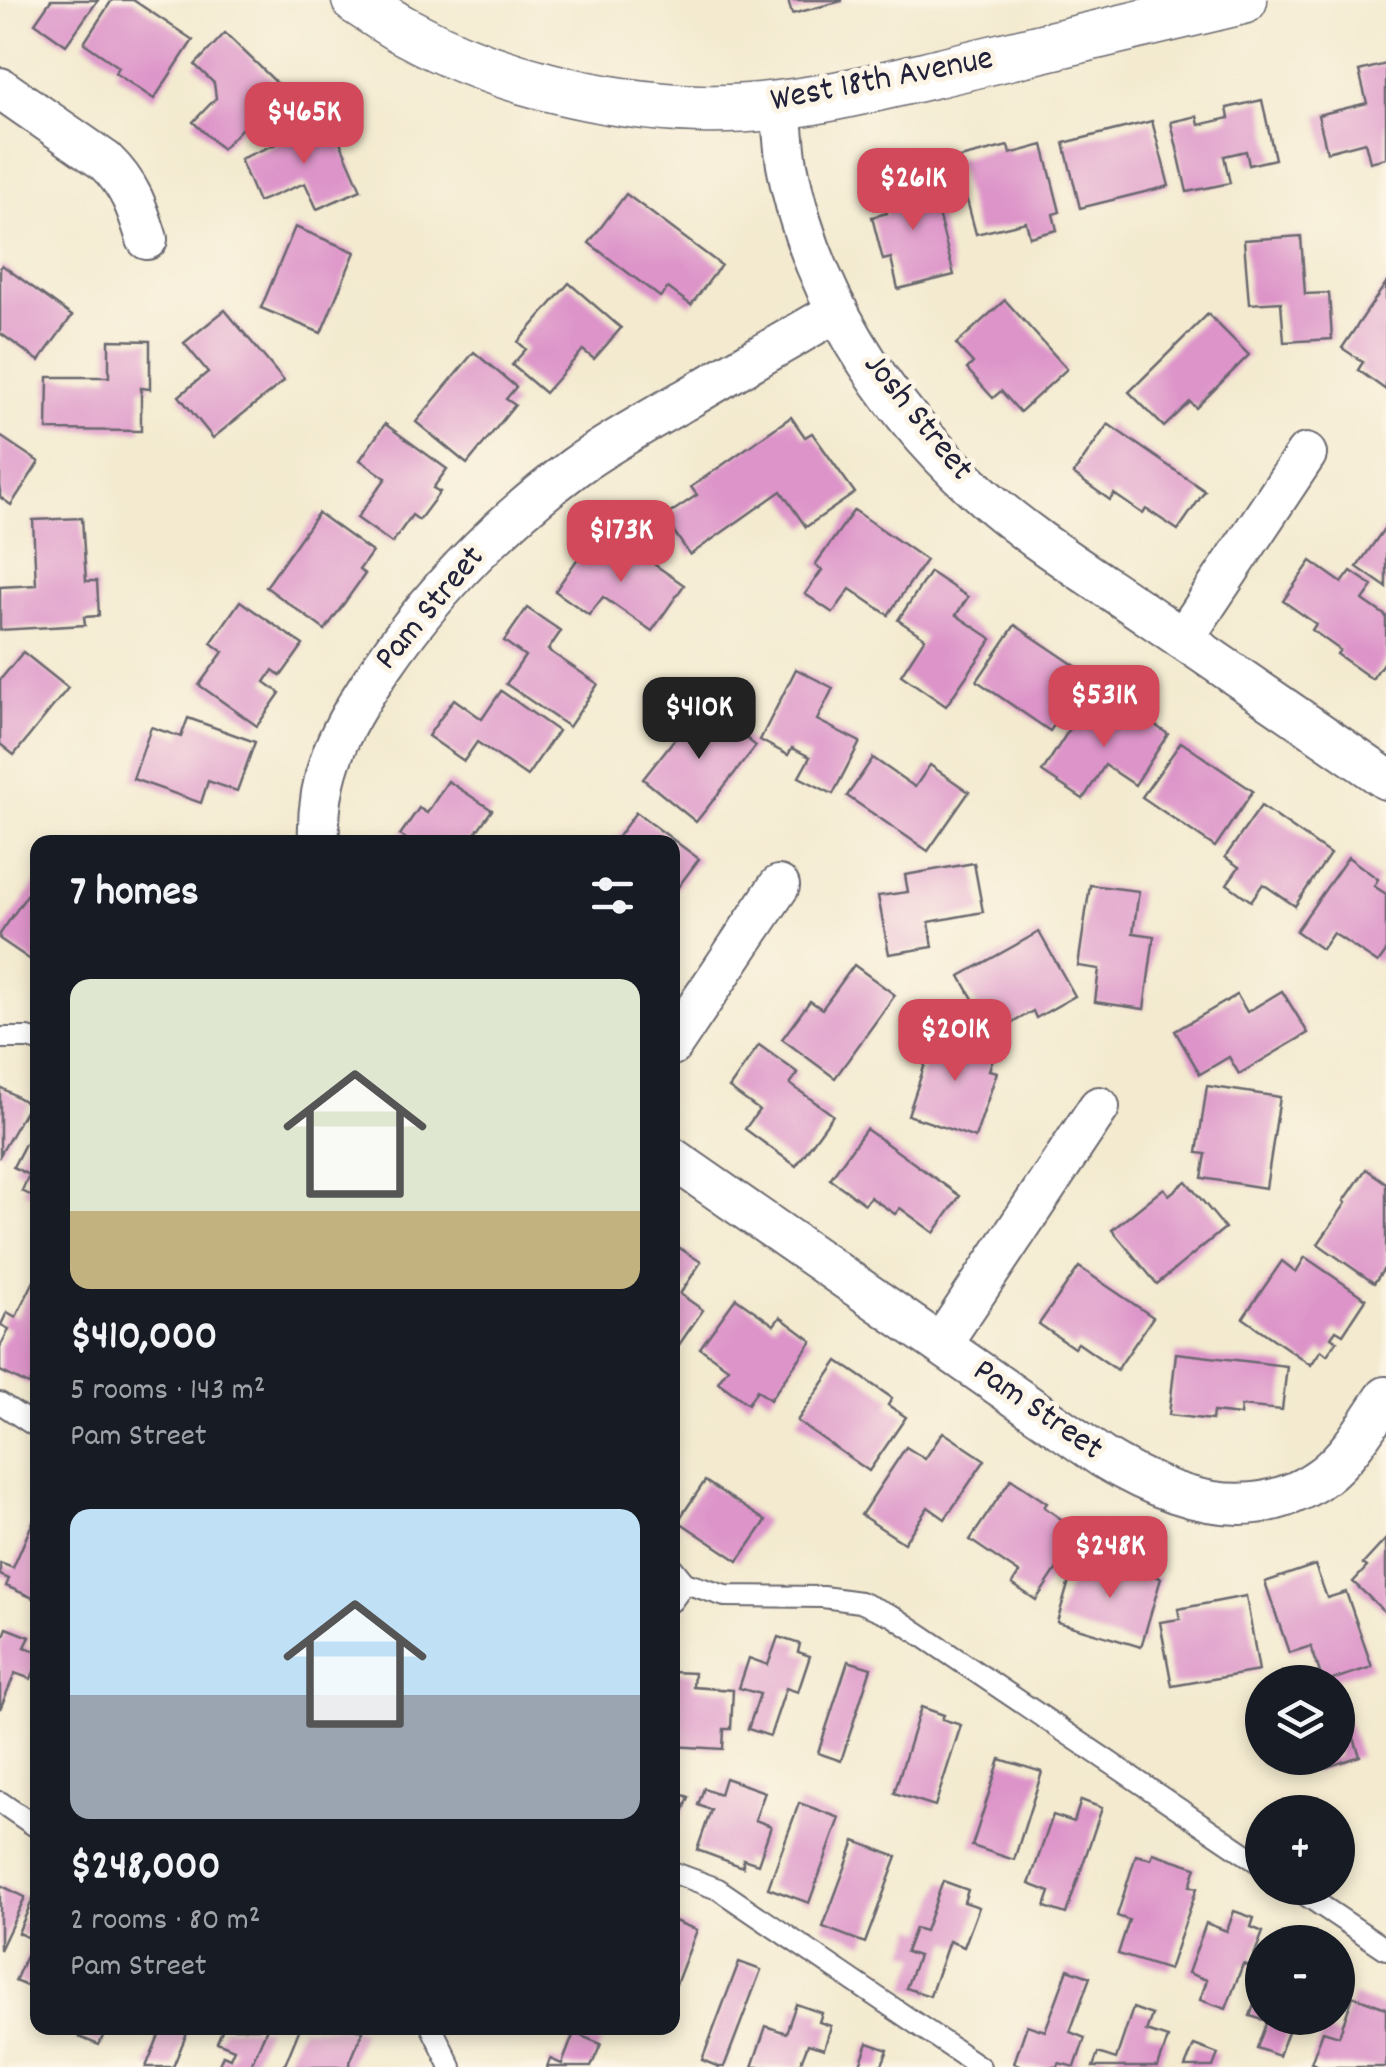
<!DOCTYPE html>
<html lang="en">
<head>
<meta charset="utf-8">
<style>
  :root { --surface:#171b24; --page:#242831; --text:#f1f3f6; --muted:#9ea1a6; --accent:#d1495b }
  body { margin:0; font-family:Dekko,sans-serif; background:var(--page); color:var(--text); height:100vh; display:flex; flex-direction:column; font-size:38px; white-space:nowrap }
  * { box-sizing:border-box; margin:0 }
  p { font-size:32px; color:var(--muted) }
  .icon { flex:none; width:55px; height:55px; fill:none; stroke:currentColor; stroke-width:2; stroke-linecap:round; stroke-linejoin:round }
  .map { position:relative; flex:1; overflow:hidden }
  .details { position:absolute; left:30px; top:835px; width:650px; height:1200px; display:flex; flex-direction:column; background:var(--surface); border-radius:20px; box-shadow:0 5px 15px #0003 }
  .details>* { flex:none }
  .tools { position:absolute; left:1245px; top:1665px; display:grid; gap:20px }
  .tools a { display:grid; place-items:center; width:110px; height:110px; border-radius:50%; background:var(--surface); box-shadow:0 5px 15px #0003; font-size:50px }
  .price { position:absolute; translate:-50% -85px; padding:0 22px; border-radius:20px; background:var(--accent); color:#fff; font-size:32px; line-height:65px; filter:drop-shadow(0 2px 5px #0008) }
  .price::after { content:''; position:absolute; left:50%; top:60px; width:30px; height:22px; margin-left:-15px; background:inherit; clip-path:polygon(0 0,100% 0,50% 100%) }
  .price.on { background:#222; color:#fff }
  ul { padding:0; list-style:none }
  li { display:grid; align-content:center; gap:20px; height:530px; padding:0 40px }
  li span { display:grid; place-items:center; height:310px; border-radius:20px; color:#555 }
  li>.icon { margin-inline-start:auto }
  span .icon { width:180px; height:180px; fill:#fffc; stroke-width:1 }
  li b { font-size:42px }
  h2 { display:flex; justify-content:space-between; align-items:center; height:120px; padding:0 40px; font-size:42px }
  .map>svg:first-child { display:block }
</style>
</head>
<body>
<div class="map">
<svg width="1386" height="2067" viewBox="0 0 1386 2067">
  <rect width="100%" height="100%" fill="#fcf5e5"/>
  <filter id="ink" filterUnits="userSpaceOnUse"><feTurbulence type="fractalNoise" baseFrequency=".01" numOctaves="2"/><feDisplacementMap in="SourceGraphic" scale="20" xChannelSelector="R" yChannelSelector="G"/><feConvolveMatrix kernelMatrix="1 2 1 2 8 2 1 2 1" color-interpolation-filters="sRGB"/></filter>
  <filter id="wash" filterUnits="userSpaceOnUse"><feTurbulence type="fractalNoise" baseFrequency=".0048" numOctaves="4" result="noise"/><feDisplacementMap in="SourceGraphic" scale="40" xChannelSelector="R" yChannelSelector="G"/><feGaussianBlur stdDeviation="2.25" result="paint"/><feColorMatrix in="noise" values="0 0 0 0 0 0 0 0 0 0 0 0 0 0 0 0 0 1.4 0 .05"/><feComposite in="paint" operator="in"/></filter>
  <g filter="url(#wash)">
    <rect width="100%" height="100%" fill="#f3eacf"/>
    <g id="blocks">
      <g fill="#dd94c9">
        <polygon points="51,0 98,0 66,45 35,23"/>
        <polygon points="112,0 133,0 193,40 154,99 115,73 119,67 84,43"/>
        <polygon points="788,0 842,0 842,1 792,14"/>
        <polygon points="225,33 281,87 222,149 193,122 216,98 214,83 195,65"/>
        <polygon points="1386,64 1386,158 1370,162 1365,142 1327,152 1318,115 1367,103 1359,71"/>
        <polygon points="1262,100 1275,159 1249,165 1246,151 1224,156 1230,183 1187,192 1171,122 1197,116 1199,125 1229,118 1227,108"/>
        <polygon points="331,121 361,190 317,209 305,183 258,202 240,159"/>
        <polygon points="1152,121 1169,186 1080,208 1064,143"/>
        <polygon points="1043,145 1060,212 1053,214 1057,230 1030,237 1026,222 976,234 956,159 1008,146 1010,154"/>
        <polygon points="928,175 954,275 898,289 891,258 883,260 872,217 887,213 880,187"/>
        <polygon points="626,194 721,265 691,305 668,288 660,297 589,243"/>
        <polygon points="295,227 355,252 321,333 261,308"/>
        <polygon points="1301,236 1305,294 1329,293 1332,339 1284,342 1281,302 1249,304 1244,240"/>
        <polygon points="2,265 72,316 39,361 0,333 0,268"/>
        <polygon points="569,283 621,328 594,359 583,350 545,393 512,365 526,349 518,342"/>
        <polygon points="1386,283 1386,390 1358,370 1363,362 1342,348"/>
        <polygon points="1005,300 1067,369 1020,412 1001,391 993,398 967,369 973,363 956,344"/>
        <polygon points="225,310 284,381 213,438 179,396 208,372 184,343"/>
        <polygon points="1208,314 1249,355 1196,408 1190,402 1164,427 1129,392"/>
        <polygon points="109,340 150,341 150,389 141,388 141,431 47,430 48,377 109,377"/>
        <polygon points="474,352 516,387 506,399 515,405 467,464 416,422"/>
        <polygon points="791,417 805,437 812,433 855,493 806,527 781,491 690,555 664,517 697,495 691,487"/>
        <polygon points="385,424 447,469 433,488 440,492 419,520 412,515 392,543 357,518 386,478 360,460"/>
        <polygon points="1108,424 1205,491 1178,530 1146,509 1143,514 1114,494 1110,500 1073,474"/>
        <polygon points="0,436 39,462 11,505 0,497"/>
        <polygon points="854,510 926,560 888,615 850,589 833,613 805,594 822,570 815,565"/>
        <polygon points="318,513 372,552 359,570 365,574 325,630 266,587"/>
        <polygon points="82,518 86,581 97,581 99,616 84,617 85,625 0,630 0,587 36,585 33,520"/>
        <polygon points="1386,526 1386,587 1357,567"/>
        <polygon points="625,544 684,585 652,631 603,597 589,615 555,591 586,547 611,564"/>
        <polygon points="1311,561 1342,583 1351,571 1373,586 1363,600 1386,616 1386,659 1372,679 1337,654 1340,650 1312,630 1316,624 1283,601"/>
        <polygon points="930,572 968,597 956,615 992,639 946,706 901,675 925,638 898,620"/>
        <polygon points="240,601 303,645 281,676 273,670 265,682 280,693 257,726 199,685 223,652 211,643"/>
        <polygon points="527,608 561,631 548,650 598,684 569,727 506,684 525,656 504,641"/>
        <polygon points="1015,625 1089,675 1050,731 977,681"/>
        <polygon points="23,652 68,688 14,755 0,744 0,680"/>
        <polygon points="796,669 833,688 817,720 860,742 833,794 799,777 810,757 792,748 788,755 760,740"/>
        <polygon points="501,691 558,731 527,776 477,742 464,761 428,736 454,699 482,719"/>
        <polygon points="703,703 756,746 696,822 643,779"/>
        <polygon points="1085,705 1120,727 1131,709 1168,734 1135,785 1105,765 1083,799 1042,772"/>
        <polygon points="188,718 255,742 237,791 208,781 201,803 133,779 151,727 181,737"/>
        <polygon points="1181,742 1253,791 1215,847 1142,797"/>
        <polygon points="873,758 915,787 930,765 969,792 928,851 847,796"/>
        <polygon points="448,781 492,810 469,842 407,842 409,841 400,835 419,808 427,813"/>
        <polygon points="1261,806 1330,854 1295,906 1263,884 1251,901 1227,884 1239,867 1225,857"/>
        <polygon points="636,812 699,859 672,895 672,842 614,842"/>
        <polygon points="1348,857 1378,879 1374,886 1386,894 1386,952 1378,963 1333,933 1322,949 1296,931"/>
        <polygon points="974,863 983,912 929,922 933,947 889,954 878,896 908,892 905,875"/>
        <polygon points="38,879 38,965 0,939 0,934"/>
        <polygon points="1090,885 1139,891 1133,933 1154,936 1144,1009 1095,1002 1099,969 1078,966"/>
        <polygon points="1039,932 1075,996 1036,1018 1033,1011 993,1034 960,976"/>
        <polygon points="854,965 895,995 835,1078 782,1039 810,1001 822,1009"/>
        <polygon points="1282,991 1308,1033 1239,1074 1229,1057 1200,1074 1175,1031 1237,995 1247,1012"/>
        <polygon points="937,1028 996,1049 989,1070 997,1072 975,1138 908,1115"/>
        <polygon points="759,1045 798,1073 790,1084 833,1115 796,1166 745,1129 759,1110 729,1088"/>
        <polygon points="1207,1086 1280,1097 1266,1188 1202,1178 1206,1154 1197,1153"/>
        <polygon points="0,1087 29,1104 0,1155"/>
        <polygon points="38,1119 38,1199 22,1191 29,1175 13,1167"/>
        <polygon points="866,1129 960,1196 934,1233 900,1208 895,1214 870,1197 865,1204 830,1179"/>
        <polygon points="1366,1169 1386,1183 1386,1266 1374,1283 1318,1244 1346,1203 1344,1201"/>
        <polygon points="1186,1181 1225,1228 1157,1284 1112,1230 1164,1188 1169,1195"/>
        <polygon points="672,1243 701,1262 680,1294 703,1310 672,1355"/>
        <polygon points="1305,1257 1366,1299 1343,1334 1336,1330 1331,1337 1337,1341 1327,1355 1321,1350 1311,1365 1243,1318 1282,1261 1296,1272"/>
        <polygon points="1079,1267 1153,1317 1117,1370 1078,1343 1074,1348 1039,1324"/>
        <polygon points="38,1273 38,1367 29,1385 0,1371 0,1347 9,1329 1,1325 7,1312 16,1317"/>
        <polygon points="736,1298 774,1325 780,1317 812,1341 770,1400 757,1390 748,1404 718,1382 728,1368 700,1348"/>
        <polygon points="1176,1353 1287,1366 1282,1410 1241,1406 1240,1415 1213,1412 1212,1420 1169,1415"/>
        <polygon points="838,1361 892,1398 888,1405 906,1417 869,1471 797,1421"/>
        <polygon points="943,1432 985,1460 945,1519 928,1507 904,1543 861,1515 906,1447 925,1459"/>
        <polygon points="1011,1479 1047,1503 1044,1507 1064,1521 1061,1526 1078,1537 1036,1600 1012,1584 1019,1573 970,1540"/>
        <polygon points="705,1481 766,1521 738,1561 678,1521"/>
        <polygon points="38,1510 38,1600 6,1586 9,1579 0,1575 0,1563 13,1568"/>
        <polygon points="1386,1539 1386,1613 1353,1582 1367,1567 1363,1564"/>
        <polygon points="1097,1559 1161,1578 1141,1647 1057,1622 1075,1561 1095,1567"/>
        <polygon points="1315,1565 1327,1598 1346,1592 1372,1667 1325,1682 1323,1682 1311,1646 1289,1653 1265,1582"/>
        <polygon points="1246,1596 1259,1671 1172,1686 1160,1622 1180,1619 1178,1609"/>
        <polygon points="7,1628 30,1637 25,1647 38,1652 38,1662 31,1679 15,1673 0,1709 0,1645"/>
        <polygon points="778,1637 800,1644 798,1652 810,1656 798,1692 786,1688 770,1736 748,1729 760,1694 739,1688 749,1658 768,1665"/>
        <polygon points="848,1661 871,1668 841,1761 818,1753"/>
        <polygon points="672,1672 694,1673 693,1687 733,1690 731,1729 724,1729 723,1749 672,1746"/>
        <polygon points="1340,1697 1360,1756 1313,1772 1308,1758 1338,1758 1338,1698"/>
        <polygon points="921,1707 944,1715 942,1719 961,1725 935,1806 894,1793"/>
        <polygon points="1000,1759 1042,1772 1014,1860 972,1846"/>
        <polygon points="725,1778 765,1792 755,1820 771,1826 758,1864 743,1859 743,1867 697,1850 711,1810 698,1805 704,1788 720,1794"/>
        <polygon points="672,1791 689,1797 678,1825 672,1823"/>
        <polygon points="1081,1800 1102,1808 1066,1914 1045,1907 1050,1892 1029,1884 1053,1815 1074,1822"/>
        <polygon points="799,1803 840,1818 809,1903 768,1888"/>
        <polygon points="855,1841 897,1857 865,1943 823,1927"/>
        <polygon points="1153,1853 1196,1867 1190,1886 1197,1888 1169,1970 1118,1954 1129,1920 1117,1916 1136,1855 1151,1859"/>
        <polygon points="943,1881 968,1890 964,1902 979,1907 964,1947 949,1941 930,1996 906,1988 918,1956 906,1952 915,1928 925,1931"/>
        <polygon points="0,1885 25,1897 0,1950"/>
        <polygon points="35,1894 38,1896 38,1991 15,1981 33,1940 18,1933"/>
        <polygon points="1234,1911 1254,1918 1251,1927 1263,1932 1250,1966 1243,1964 1226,2009 1200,2000 1207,1980 1188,1973 1206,1923 1227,1931"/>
        <polygon points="672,1920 697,1930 673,1992 672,1992"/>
        <polygon points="739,1962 761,1970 724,2067 719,2067 702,2060"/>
        <polygon points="1068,1969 1090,1977 1070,2032 1085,2038 1075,2067 1059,2063 1058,2067 1024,2067 1014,2063 1027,2025 1045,2031"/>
        <polygon points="1262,1983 1262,2018 1293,2018 1279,2056 1257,2048 1267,2021 1250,2016"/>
        <polygon points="1353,1996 1386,2008 1386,2067 1321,2067 1311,2063 1323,2031 1339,2036"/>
        <polygon points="796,2004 822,2013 819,2022 831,2026 824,2049 808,2044 799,2067 752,2067 766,2026 786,2033"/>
        <polygon points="1133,2008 1152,2015 1146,2031 1168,2038 1158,2067 1093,2067 1098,2053 1116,2059"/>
        <polygon points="83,2028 107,2028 99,2045 79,2037"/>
        <polygon points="162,2028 189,2028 173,2067 146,2067"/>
        <polygon points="223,2028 267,2028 250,2067 218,2067 223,2055 230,2058 234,2049 217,2042"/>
        <polygon points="300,2028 354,2028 363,2031 348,2067 284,2067"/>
        <polygon points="574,2033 601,2044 591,2067 547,2067 550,2059 562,2064"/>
        <polygon points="868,2043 888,2050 881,2067 859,2067"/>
        <polygon points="1194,2045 1218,2054 1213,2067 1185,2067"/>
      </g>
    </g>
  </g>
  <g filter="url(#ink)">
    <use href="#blocks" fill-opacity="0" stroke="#6b686f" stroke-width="2.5"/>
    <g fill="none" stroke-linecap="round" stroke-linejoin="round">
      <g stroke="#6b686f" stroke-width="24">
        <g id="service">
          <polyline points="0,1038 28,1038 38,1041"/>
          <polyline points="0,1403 38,1428"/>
          <polyline points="672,1567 685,1583 725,1596 823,1597 860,1602 893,1616 1262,1865"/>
          <polyline points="672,1601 685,1583"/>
          <polyline points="0,1802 38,1828"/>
          <polyline points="672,1872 718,1889 980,2067"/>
          <polyline points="1295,1888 1386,1949"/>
          <polyline points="432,2028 451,2067"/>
        </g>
      </g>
      <g stroke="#6b686f" stroke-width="44">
        <g id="minor">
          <path d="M0,88l105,73c25,24 32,46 42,78"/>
          <path d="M781,105c2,20 3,41 6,60 22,124 96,240 188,324 52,48 115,86 173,126 79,54 159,109 238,164"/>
          <polyline points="1183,639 1306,454"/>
          <path d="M319,842c-3,-71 23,-117 62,-174 53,-78 119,-145 194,-201 35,-25 73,-46 110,-67 50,-30 101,-59 151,-88"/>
          <polyline points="672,1045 779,886"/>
          <path d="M672,1158l430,299c67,41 151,72 222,18 26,-20 44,-52 62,-78"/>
          <polyline points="941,1344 1099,1107"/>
        </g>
      </g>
      <g stroke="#6b686f" stroke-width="51">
        <path id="tertiary" d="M356,0c17,11 33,23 51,32 85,47 196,74 292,77 90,3 177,-22 263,-42 94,-22 187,-45 281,-67"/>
      </g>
      <use href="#service" stroke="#fff" stroke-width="20"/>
      <use href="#minor" stroke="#fff" stroke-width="40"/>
      <use href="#tertiary" stroke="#fff" stroke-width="48"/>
    </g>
  </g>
  <g text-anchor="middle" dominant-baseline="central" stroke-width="10" stroke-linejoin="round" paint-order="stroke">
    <g font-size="35" fill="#22223b" stroke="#fcf5e5">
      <text transform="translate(882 81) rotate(-11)">West 18th Avenue</text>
      <text transform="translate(917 418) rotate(51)">Josh Street</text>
      <text transform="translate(431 609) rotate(-50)">Pam Street</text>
      <text transform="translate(1037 1411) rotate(35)">Pam Street</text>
    </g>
  </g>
</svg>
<div class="tools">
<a><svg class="icon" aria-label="layers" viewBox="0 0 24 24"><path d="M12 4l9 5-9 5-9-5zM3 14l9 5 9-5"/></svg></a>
<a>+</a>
<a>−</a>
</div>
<b class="price" style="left:304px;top:167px">$465K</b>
<b class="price" style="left:913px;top:233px">$261K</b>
<b class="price" style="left:621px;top:585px">$173K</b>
<b class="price" style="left:1104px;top:750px">$531K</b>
<b class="price on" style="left:699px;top:762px">$410K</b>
<b class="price" style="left:955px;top:1084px">$201K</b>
<b class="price" style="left:1110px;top:1601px">$248K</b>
<section class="details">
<h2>7 homes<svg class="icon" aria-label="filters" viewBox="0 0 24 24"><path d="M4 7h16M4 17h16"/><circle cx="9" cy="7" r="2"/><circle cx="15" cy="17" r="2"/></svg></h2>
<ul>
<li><span style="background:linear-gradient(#dfe7d0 75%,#c2b280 0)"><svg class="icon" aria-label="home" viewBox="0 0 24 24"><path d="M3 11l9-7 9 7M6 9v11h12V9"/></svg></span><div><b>$410,000</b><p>5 rooms · 143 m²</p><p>Pam Street</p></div></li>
<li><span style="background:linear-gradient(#bfe0f5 60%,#9aa5b1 0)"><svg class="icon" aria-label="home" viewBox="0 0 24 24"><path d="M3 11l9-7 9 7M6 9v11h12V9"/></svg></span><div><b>$248,000</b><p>2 rooms · 80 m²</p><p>Pam Street</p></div></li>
</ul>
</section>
</div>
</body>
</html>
